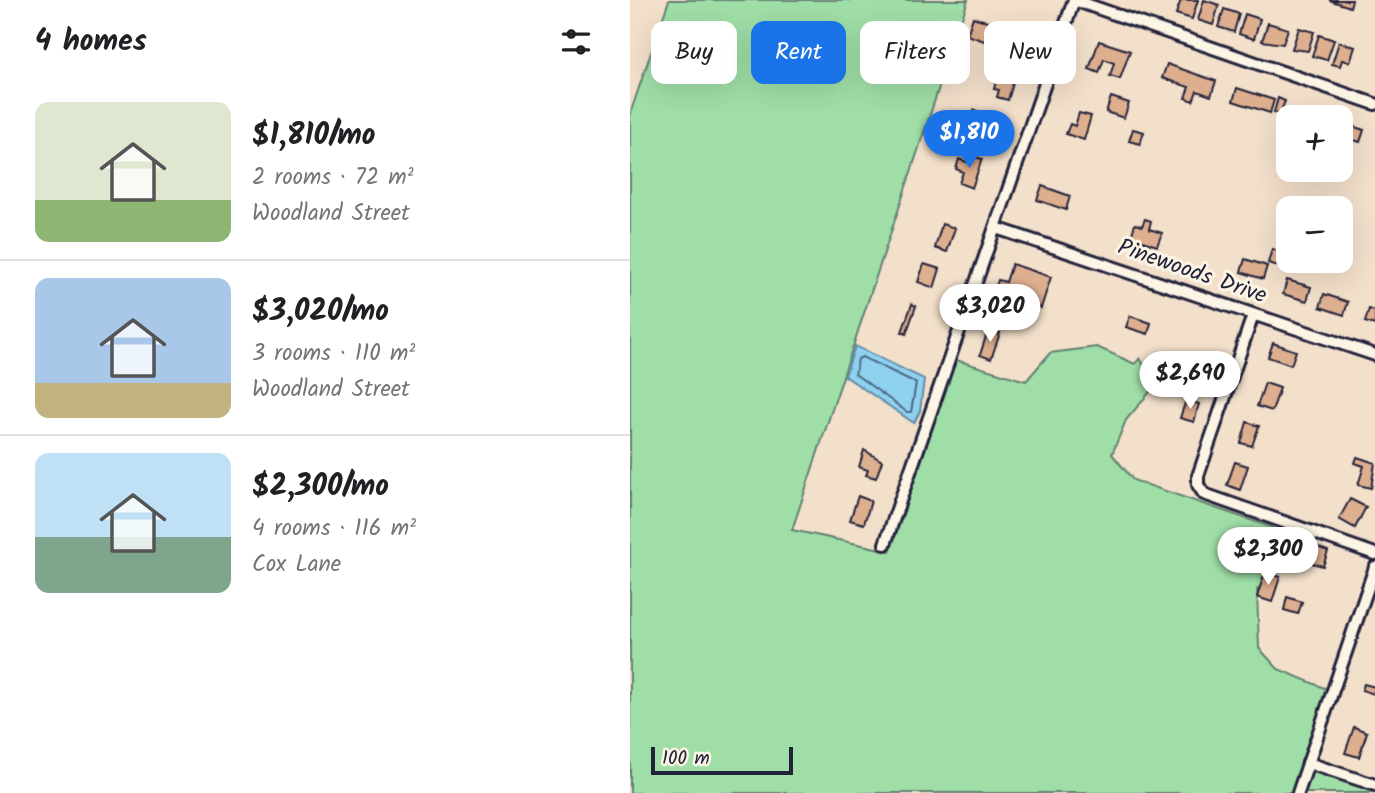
<!DOCTYPE html>
<html lang="en">
<head>
<meta charset="utf-8">
<style>
  :root { --surface:#fff; --page:#f2f2f2; --text:#202124; --muted:#757577; --line:#e0e0e0; --accent:#1a73e8 }
  body { margin:0; font-family:Kalam,sans-serif; background:var(--page); color:var(--text); height:100vh; display:flex; flex-direction:column; font-size:26px; white-space:nowrap }
  * { box-sizing:border-box; margin:0 }
  p { font-size:23px; color:var(--muted) }
  .icon { flex:none; width:38px; height:38px; fill:none; stroke:currentColor; stroke-width:2; stroke-linecap:round; stroke-linejoin:round }
  .map { position:relative; flex:1; overflow:hidden }
  .panel { display:flex; flex-direction:column; background:var(--surface); width:630px }
  .panel>* { flex:none }
  .banner { position:absolute; left:21px; top:21px; width:618px; height:63px; display:flex; gap:14px }
  .buttons { position:absolute; left:646px; top:105px; display:grid; gap:14px }
  .buttons a { display:grid; place-items:center; width:77px; height:77px; border-radius:14px; background:var(--surface); box-shadow:0 7px 28px #0002; font-size:35px }
  .scale { position:absolute; left:21px; bottom:18px; width:142px; box-sizing:border-box; padding-left:7px; border:4px solid #22223b; border-top:0; font-size:19px; line-height:24px; white-space:nowrap; color:#22223b; -webkit-text-stroke:5px #fcf5e5; paint-order:stroke }
  .price { position:absolute; translate:-50% -60px; padding:0 16px; border-radius:24px; background:#fff; color:#222; font-size:23px; line-height:46px; filter:drop-shadow(0 2px 4px #0008) }
  .price::after { content:''; position:absolute; left:50%; top:42px; width:21px; height:16px; margin-left:-10px; background:inherit; clip-path:polygon(0 0,100% 0,50% 100%) }
  .price.on { background:var(--accent); color:#fff }
  ul { padding:0; list-style:none }
  li { display:flex; align-items:center; gap:21px; height:175px; padding:0 35px }
  li+li { border-top:2px solid var(--line) }
  li span { display:grid; place-items:center; flex:none; width:196px; height:140px; border-radius:14px; color:#555 }
  li>.icon { margin-inline-start:auto }
  span .icon { width:84px; height:84px; fill:#fffc; stroke-width:1 }
  li b { font-size:30px }
  h2 { display:flex; justify-content:space-between; align-items:center; height:84px; padding:0 35px; font-size:30px }
  .pill { padding:0 24px; border-radius:14px; background:var(--surface); box-shadow:0 7px 28px #0002; font-size:24px; line-height:63px }
  .pill.on { background:var(--accent); color:#fff }
  main { display:flex; flex:1; min-height:0 }
  .map>svg:first-child { display:block }
</style>
</head>
<body>
<main>
<section class="panel">
<h2>4 homes<svg class="icon" aria-label="filters" viewBox="0 0 24 24"><path d="M4 7h16M4 17h16"/><circle cx="9" cy="7" r="2"/><circle cx="15" cy="17" r="2"/></svg></h2>
<ul>
<li><span style="background:linear-gradient(#dfe7d0 70%,#8fb573 0)"><svg class="icon" aria-label="home" viewBox="0 0 24 24"><path d="M3 11l9-7 9 7M6 9v11h12V9"/></svg></span><div><b>$1,810/mo</b><p>2 rooms · 72 m²</p><p>Woodland Street</p></div></li>
<li><span style="background:linear-gradient(#a9c7e8 75%,#c2b280 0)"><svg class="icon" aria-label="home" viewBox="0 0 24 24"><path d="M3 11l9-7 9 7M6 9v11h12V9"/></svg></span><div><b>$3,020/mo</b><p>3 rooms · 110 m²</p><p>Woodland Street</p></div></li>
<li><span style="background:linear-gradient(#bfe0f5 60%,#7fa58c 0)"><svg class="icon" aria-label="home" viewBox="0 0 24 24"><path d="M3 11l9-7 9 7M6 9v11h12V9"/></svg></span><div><b>$2,300/mo</b><p>4 rooms · 116 m²</p><p>Cox Lane</p></div></li>
</ul>
</section>
<div class="map">
<svg width="745" height="793" viewBox="0 0 745 793">
  <rect width="100%" height="100%" fill="#f3e0cb"/>
  <filter id="ink" filterUnits="userSpaceOnUse"><feTurbulence type="fractalNoise" baseFrequency=".0143" numOctaves="2"/><feDisplacementMap in="SourceGraphic" scale="14" xChannelSelector="R" yChannelSelector="G"/><feConvolveMatrix kernelMatrix="1 2 1 2 8 2 1 2 1" color-interpolation-filters="sRGB"/></filter>
  <g filter="url(#ink)">
    <g fill="#9fdea7" stroke="#608071" stroke-width="2">
      <polygon points="39,0 338,0 162,530 260,551 326,360 396,381 420,353 467,347 505,364 510,358 525,386 496,420 482,454 503,480 655,532 648,569 627,590 629,648 648,669 697,689 663,793 0,793 0,114"/>
      <polygon points="680,770 745,791 745,793 673,793"/>
    </g>
    <polygon fill="#8ed2ef" stroke="#638ca7" stroke-width="2" points="225,346 294,379 290,411 284,423 215,376"/>
    <g fill="none" stroke-linecap="round" stroke-linejoin="round">
      <polygon stroke="#4d6883" stroke-width="2" points="232,357 286,383 281,412 277,412 225,374 228,359"/>
    </g>
    <g fill="#deaf8f" stroke="#22223b" stroke-width="2">
      <polygon points="551,0 568,0 562,19 546,14"/>
      <polygon points="574,0 589,5 583,25 568,20"/>
      <polygon points="699,0 722,0 720,7"/>
      <polygon points="594,9 609,14 604,32 588,27"/>
      <polygon points="615,14 630,19 624,39 609,34"/>
      <polygon points="343,17 366,24 360,43 337,35"/>
      <polygon points="638,23 658,29 653,44 632,41"/>
      <polygon points="669,28 684,32 678,51 662,49"/>
      <polygon points="689,35 704,40 697,60 682,56"/>
      <polygon points="469,41 500,51 490,79 480,76 484,63 474,59 469,73 459,69"/>
      <polygon points="709,42 725,47 720,62 712,60 710,66 702,64"/>
      <polygon points="537,64 586,81 581,96 567,91 563,101 555,98 559,87 532,78"/>
      <polygon points="367,78 383,83 378,100 367,97 369,90 364,89"/>
      <polygon points="607,88 644,100 640,113 603,101"/>
      <polygon points="481,97 499,103 494,118 476,112"/>
      <polygon points="648,98 655,101 650,114 644,112"/>
      <polygon points="344,110 356,114 349,134 337,131"/>
      <polygon points="449,113 461,116 454,140 436,134 440,124 445,126"/>
      <polygon points="715,124 734,130 730,142 711,136"/>
      <polygon points="503,129 514,132 510,144 499,141"/>
      <polygon points="339,155 352,159 342,188 329,183 333,172 326,169 329,159 337,162"/>
      <polygon points="412,186 440,196 436,210 407,200"/>
      <polygon points="515,219 521,221 519,229 532,233 527,246 501,237 505,224 512,226"/>
      <polygon points="312,224 325,228 317,252 305,248"/>
      <polygon points="642,249 653,253 648,266 638,263"/>
      <polygon points="615,259 637,266 633,279 611,272"/>
      <polygon points="658,260 670,261 666,273 655,270"/>
      <polygon points="294,264 310,269 304,288 288,282"/>
      <polygon points="382,264 421,277 411,308 390,301 388,307 370,301 372,293 365,290 368,280 376,282"/>
      <polygon points="657,280 681,287 677,301 653,294"/>
      <polygon points="694,294 718,302 714,315 690,307"/>
      <polygon points="282,304 286,306 276,334 272,332"/>
      <polygon points="739,309 745,311 745,325 735,322"/>
      <polygon points="500,316 521,323 518,334 496,327"/>
      <polygon points="358,330 370,333 361,359 350,355"/>
      <polygon points="643,343 666,351 661,365 638,357"/>
      <polygon points="635,383 650,388 642,411 627,406"/>
      <polygon points="556,400 569,404 564,422 550,418"/>
      <polygon points="617,422 629,426 622,446 611,443"/>
      <polygon points="234,450 252,461 246,478 236,475 238,470 229,467"/>
      <polygon points="727,457 745,463 741,488 728,485 734,466 725,463"/>
      <polygon points="605,462 618,466 610,490 597,485"/>
      <polygon points="228,496 241,501 234,524 220,520"/>
      <polygon points="720,499 736,507 725,528 709,519"/>
      <polygon points="687,547 698,551 693,566 682,563"/>
      <polygon points="635,572 650,577 642,602 627,597"/>
      <polygon points="657,597 672,602 668,614 654,610"/>
      <polygon points="734,684 745,687 744,694 732,690"/>
      <polygon points="724,727 737,732 729,757 715,753"/>
    </g>
    <g fill="none" stroke-linecap="round" stroke-linejoin="round">
      <g stroke="#22223b" stroke-width="16">
        <g id="street">
          <polyline points="444,0 745,104"/>
          <polyline points="366,228 745,355"/>
          <polyline points="623,315 568,476 568,485 574,494 745,554"/>
          <polyline points="255,544 444,0"/>
          <polyline points="678,763 745,785"/>
          <polyline points="668,793 745,567"/>
        </g>
      </g>
      <use href="#street" stroke="#fcf5e5" stroke-width="10"/>
    </g>
  </g>
  <g text-anchor="middle" dominant-baseline="central" stroke-width="6" stroke-linejoin="round" paint-order="stroke">
    <g font-size="23" fill="#22223b" stroke="#fcf5e5">
      <text transform="translate(562 272) rotate(19)">Pinewoods Drive</text>
    </g>
  </g>
</svg>
<div class="buttons">
<a>+</a>
<a>−</a>
</div>
<div class="scale">100 m</div>
<b class="price on" style="left:339px;top:170px">$1,810</b>
<b class="price" style="left:360px;top:344px">$3,020</b>
<b class="price" style="left:560px;top:411px">$2,690</b>
<b class="price" style="left:638px;top:587px">$2,300</b>
<div class="banner">
<a class="pill">Buy</a>
<a class="pill on">Rent</a>
<a class="pill">Filters</a>
<a class="pill">New</a>
</div>
</div>
</main>
</body>
</html>
